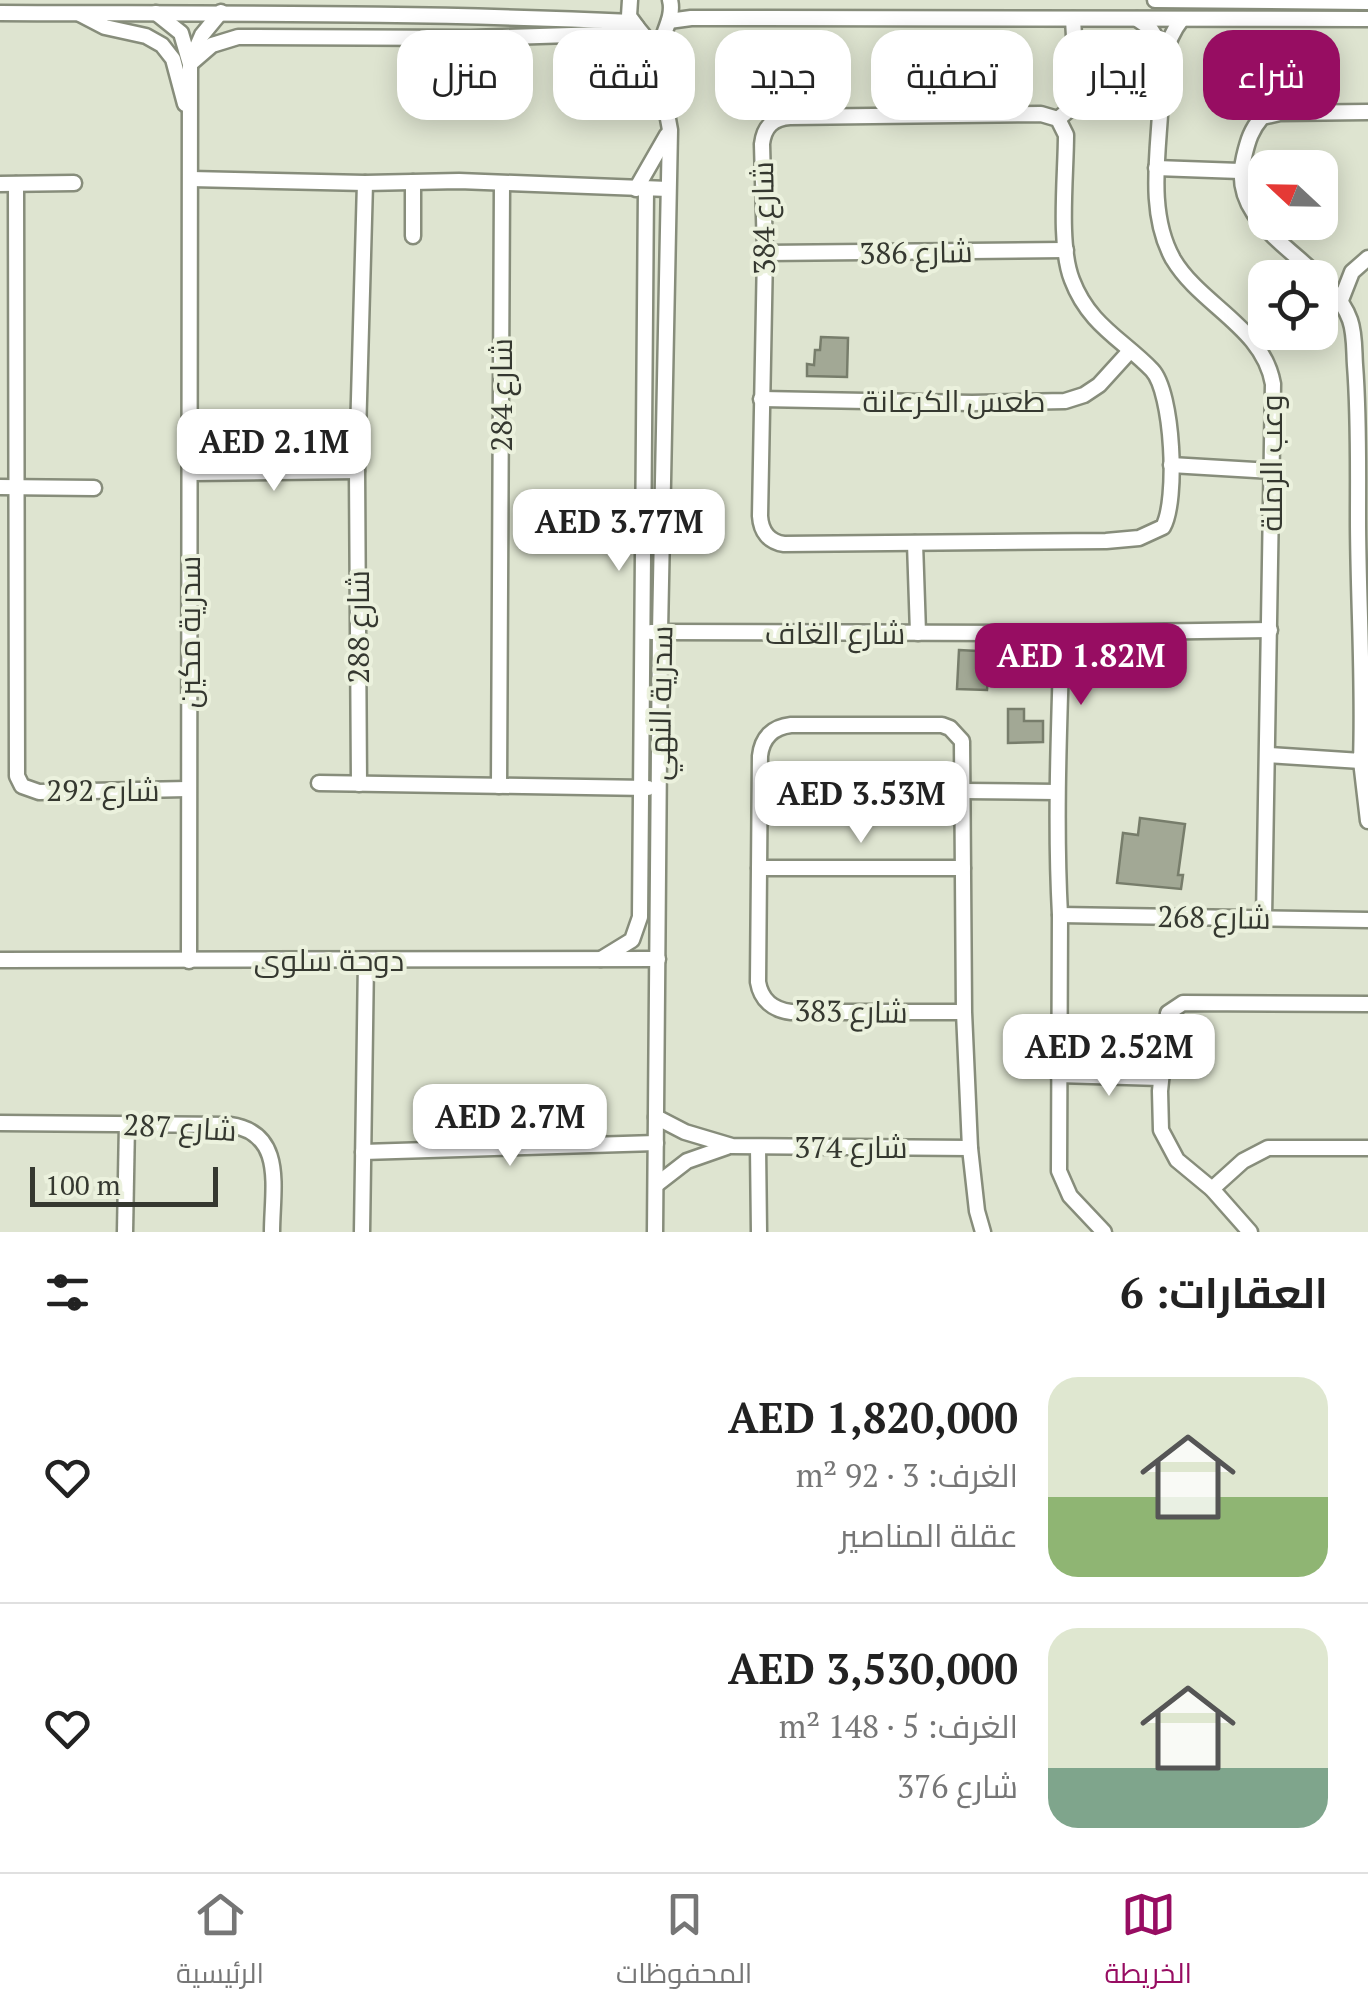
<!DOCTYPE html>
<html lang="ar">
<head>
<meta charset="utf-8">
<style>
  :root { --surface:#fff; --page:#f6f6f6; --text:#222; --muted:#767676; --line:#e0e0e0; --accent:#970d62 }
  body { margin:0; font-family:"PT Serif",Cairo,serif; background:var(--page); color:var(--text); direction:rtl; height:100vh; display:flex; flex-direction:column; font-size:38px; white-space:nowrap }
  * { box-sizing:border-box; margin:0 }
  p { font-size:32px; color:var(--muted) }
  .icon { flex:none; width:55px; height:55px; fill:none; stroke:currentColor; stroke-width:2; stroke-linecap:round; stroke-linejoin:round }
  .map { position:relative; height:1232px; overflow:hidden; direction:ltr }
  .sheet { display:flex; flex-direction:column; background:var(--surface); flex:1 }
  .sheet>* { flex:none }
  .guide { position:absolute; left:30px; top:30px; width:1310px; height:90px; direction:rtl; display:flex; gap:20px }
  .needle { width:65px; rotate:292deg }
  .fabs { position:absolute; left:1248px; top:150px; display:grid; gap:20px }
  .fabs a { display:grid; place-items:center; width:90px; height:90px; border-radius:20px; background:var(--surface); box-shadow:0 5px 25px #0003; font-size:50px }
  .scale { position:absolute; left:30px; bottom:25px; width:188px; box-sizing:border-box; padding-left:10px; border:5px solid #353830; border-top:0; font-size:28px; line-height:35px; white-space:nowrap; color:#353830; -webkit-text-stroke:8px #ebf1dd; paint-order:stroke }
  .price { position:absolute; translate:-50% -85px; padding:0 22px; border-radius:20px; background:#fff; color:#222; font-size:32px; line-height:65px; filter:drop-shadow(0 2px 5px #0008) }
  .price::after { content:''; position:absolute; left:50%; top:60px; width:30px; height:22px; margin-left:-15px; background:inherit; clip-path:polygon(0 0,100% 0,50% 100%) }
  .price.active { background:var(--accent); color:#fff }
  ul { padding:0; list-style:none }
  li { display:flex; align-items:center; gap:30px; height:250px; padding:0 40px }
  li+li { border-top:2px solid var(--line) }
  li span { display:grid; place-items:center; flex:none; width:280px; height:200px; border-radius:30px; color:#555 }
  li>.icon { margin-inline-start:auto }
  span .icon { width:120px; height:120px; fill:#fffc; stroke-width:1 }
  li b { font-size:42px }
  h2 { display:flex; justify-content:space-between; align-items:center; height:120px; padding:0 40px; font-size:42px }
  .pill { padding:0 35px; border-radius:30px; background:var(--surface); box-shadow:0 5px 25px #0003; font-size:35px; line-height:90px }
  .pill.active { background:var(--accent); color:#fff }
  .tab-bar { display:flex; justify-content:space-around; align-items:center; height:140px; border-top:2px solid var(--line); background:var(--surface); font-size:28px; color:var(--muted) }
  .tab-bar a { display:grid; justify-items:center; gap:5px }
  .tab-bar .active { color:var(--accent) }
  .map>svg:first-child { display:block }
</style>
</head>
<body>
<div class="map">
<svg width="1368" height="1232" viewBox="0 0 1368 1232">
  <rect width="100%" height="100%" fill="#dee4d0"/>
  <g fill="#a2a895" stroke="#777d6b" stroke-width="2.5">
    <polygon points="821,337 848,338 847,377 807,376 807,364 814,365 815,350 820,350"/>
    <polygon points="959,650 996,652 995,677 988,677 987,690 957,689"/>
    <polygon points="1008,709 1024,709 1024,721 1043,721 1043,742 1008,743"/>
    <polygon points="1140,818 1185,824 1178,875 1183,875 1181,889 1117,883 1123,833 1138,835"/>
  </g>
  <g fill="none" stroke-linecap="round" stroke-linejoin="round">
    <g stroke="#878d7b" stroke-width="19">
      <g id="minor">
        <polyline points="630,0 629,16 637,27"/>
        <polyline points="1155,0 1368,2"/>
        <path d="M0,13c211,1 421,-1 632,9"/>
        <polyline points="156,13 181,33 190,64 189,961"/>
        <polyline points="80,14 105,27 146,36 162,45 173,59 185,104"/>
        <polyline points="1137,19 1150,28 1164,50"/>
        <path d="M1182,19c-23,29 -20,61 -22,96 -3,47 -11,101 13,144 28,47 90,68 100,125l-9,534"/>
        <polyline points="669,21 691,18 1368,19"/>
        <polyline points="192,58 202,35 221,12"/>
        <polyline points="190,64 212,45 238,37 471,38 603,34 636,26 659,54"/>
        <path d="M1041,114l17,5 8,16c0,40 -8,110 6,145 17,45 50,59 80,90 21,22 26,131 11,157l-24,11 -33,3 -322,3c-15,-2 -23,-12 -24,-28l5,-263 -3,-109c2,-17 11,-26 28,-27z"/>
        <polyline points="1058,119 1070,109 1077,89 1073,19"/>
        <polyline points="1156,168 1240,171"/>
        <polyline points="191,179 365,183 459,181 668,189"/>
        <polyline points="413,182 413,236"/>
        <polyline points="0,184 74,183"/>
        <polyline points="16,184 17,776 22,786 39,792 188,789"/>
        <polyline points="636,189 667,135"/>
        <polyline points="765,253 1066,250"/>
        <polyline points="1341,300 1352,272 1368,258"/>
        <polyline points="761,399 972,403 1065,401 1084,395 1099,385 1129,352"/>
        <polyline points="1171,465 1272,471"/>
        <polyline points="191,473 357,471"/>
        <polyline points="0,487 94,488"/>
        <polyline points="915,543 918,633"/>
        <polyline points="651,632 1062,633 1270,630"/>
        <path d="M1062,633c-3,95 -7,188 -2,282l-1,256 11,25 34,36"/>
        <path d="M1268,755l93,6c3,-82 -3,-162 -3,-243 0,-51 1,-102 -3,-153 -1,-14 0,-31 -5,-45 -22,-61 -125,-88 -106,-163 4,-17 7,-27 18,-40l18,-4 88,-1"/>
        <polyline points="1361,761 1368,821"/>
        <polyline points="319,783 648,788"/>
        <polyline points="359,784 357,471 365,183"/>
        <polyline points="499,786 502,184"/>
        <polyline points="964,791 1057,792"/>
        <polyline points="759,868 963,868"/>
        <polyline points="1060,915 1368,920"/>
        <polyline points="601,959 632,940 640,917 646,189"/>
        <polyline points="0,960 658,959"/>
        <path d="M964,1012h-173c-18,-2 -30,-12 -33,-30l2,-226c2,-18 12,-29 31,-31h151l8,3 12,13 2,271 6,136 7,63 6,21"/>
        <polyline points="1058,1075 1161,1078"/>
        <polyline points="656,1117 685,1132 732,1146 970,1148"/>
        <path d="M0,1123l230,2c56,8 42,64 42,107"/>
        <polyline points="758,1147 759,1232"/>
        <polyline points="363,1152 656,1143"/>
        <polyline points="656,1185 687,1161 727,1147"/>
        <polyline points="1212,1189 1243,1161 1268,1148 1368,1148"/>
        <polyline points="125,1232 127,1123"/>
        <polyline points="362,1232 366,960"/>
        <path d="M655,1232l5,-600 10,-502c-4,-24 -11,-50 -11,-74 0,-20 16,-37 11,-56"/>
        <polyline points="1250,1232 1212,1189 1177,1160 1161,1130 1160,1091 1168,1013 1183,1003 1368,1004"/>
      </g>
    </g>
    <use href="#minor" stroke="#fff" stroke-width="14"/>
  </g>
  <g text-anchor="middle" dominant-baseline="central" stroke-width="8" stroke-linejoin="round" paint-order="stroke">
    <g font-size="30" fill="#353830" stroke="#ebf1dd">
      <text transform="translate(763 218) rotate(-91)">شارع 384</text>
      <text transform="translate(916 252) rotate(-1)">شارع 386</text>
      <text transform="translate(501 395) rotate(-90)">شارع 284</text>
      <text x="954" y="401">طعس الكرعانة</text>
      <text transform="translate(1271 463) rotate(-90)">وعب الرملة</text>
      <text transform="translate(358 627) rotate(-90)">شارع 288</text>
      <text transform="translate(189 632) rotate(-90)">سدرية مكين</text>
      <text x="835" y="633">شارع الغاف</text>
      <text transform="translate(660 703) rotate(-89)">سدرية النهي</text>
      <text x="103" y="790">شارع 292</text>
      <text transform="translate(1214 917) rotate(1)">شارع 268</text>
      <text x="329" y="960">دوحة سلوى</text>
      <text transform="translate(851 1011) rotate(1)">شارع 383</text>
      <text transform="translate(180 1127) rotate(3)">شارع 287</text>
      <text x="851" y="1147">شارع 374</text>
    </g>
  </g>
</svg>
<div class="fabs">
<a><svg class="needle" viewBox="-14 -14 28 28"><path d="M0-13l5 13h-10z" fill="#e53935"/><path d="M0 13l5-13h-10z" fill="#767676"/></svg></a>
<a><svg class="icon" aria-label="locate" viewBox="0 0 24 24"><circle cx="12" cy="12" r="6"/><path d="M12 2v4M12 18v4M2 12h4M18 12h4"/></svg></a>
</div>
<div class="scale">100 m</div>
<b class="price" style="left:274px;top:494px">AED 2.1M</b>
<b class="price" style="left:619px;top:574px">AED 3.77M</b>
<b class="price active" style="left:1081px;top:708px">AED 1.82M</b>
<b class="price" style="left:861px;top:846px">AED 3.53M</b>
<b class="price" style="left:1109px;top:1099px">AED 2.52M</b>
<b class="price" style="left:510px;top:1169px">AED 2.7M</b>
<div class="guide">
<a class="pill active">شراء</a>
<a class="pill">إيجار</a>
<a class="pill">تصفية</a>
<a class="pill">جديد</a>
<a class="pill">شقة</a>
<a class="pill">منزل</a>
</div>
</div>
<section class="sheet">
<h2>العقارات: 6<svg class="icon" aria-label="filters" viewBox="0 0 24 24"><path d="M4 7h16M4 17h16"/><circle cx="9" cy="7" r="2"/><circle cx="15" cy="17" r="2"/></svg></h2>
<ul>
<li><span style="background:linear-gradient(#dfe7d0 60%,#8fb573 0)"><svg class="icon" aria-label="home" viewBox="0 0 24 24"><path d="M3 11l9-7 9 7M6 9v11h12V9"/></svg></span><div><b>AED 1,820,000</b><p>الغرف: 3 · 92 m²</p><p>عقلة المناصير</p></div><svg class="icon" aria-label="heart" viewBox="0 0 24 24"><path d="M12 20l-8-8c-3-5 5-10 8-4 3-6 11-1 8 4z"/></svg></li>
<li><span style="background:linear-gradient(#dfe7d0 70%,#7fa58c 0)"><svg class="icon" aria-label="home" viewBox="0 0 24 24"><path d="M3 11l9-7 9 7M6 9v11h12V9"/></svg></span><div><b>AED 3,530,000</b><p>الغرف: 5 · 148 m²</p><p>شارع 376</p></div><svg class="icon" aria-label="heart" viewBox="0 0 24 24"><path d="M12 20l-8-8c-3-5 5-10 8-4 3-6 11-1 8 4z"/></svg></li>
</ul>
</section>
<nav class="tab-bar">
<a class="active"><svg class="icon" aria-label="map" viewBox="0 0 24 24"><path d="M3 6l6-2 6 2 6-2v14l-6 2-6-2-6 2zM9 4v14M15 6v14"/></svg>الخريطة</a>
<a><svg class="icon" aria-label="saved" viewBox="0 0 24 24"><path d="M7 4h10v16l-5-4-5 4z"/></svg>المحفوظات</a>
<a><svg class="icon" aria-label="home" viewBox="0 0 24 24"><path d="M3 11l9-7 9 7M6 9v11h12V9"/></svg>الرئيسية</a>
</nav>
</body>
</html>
